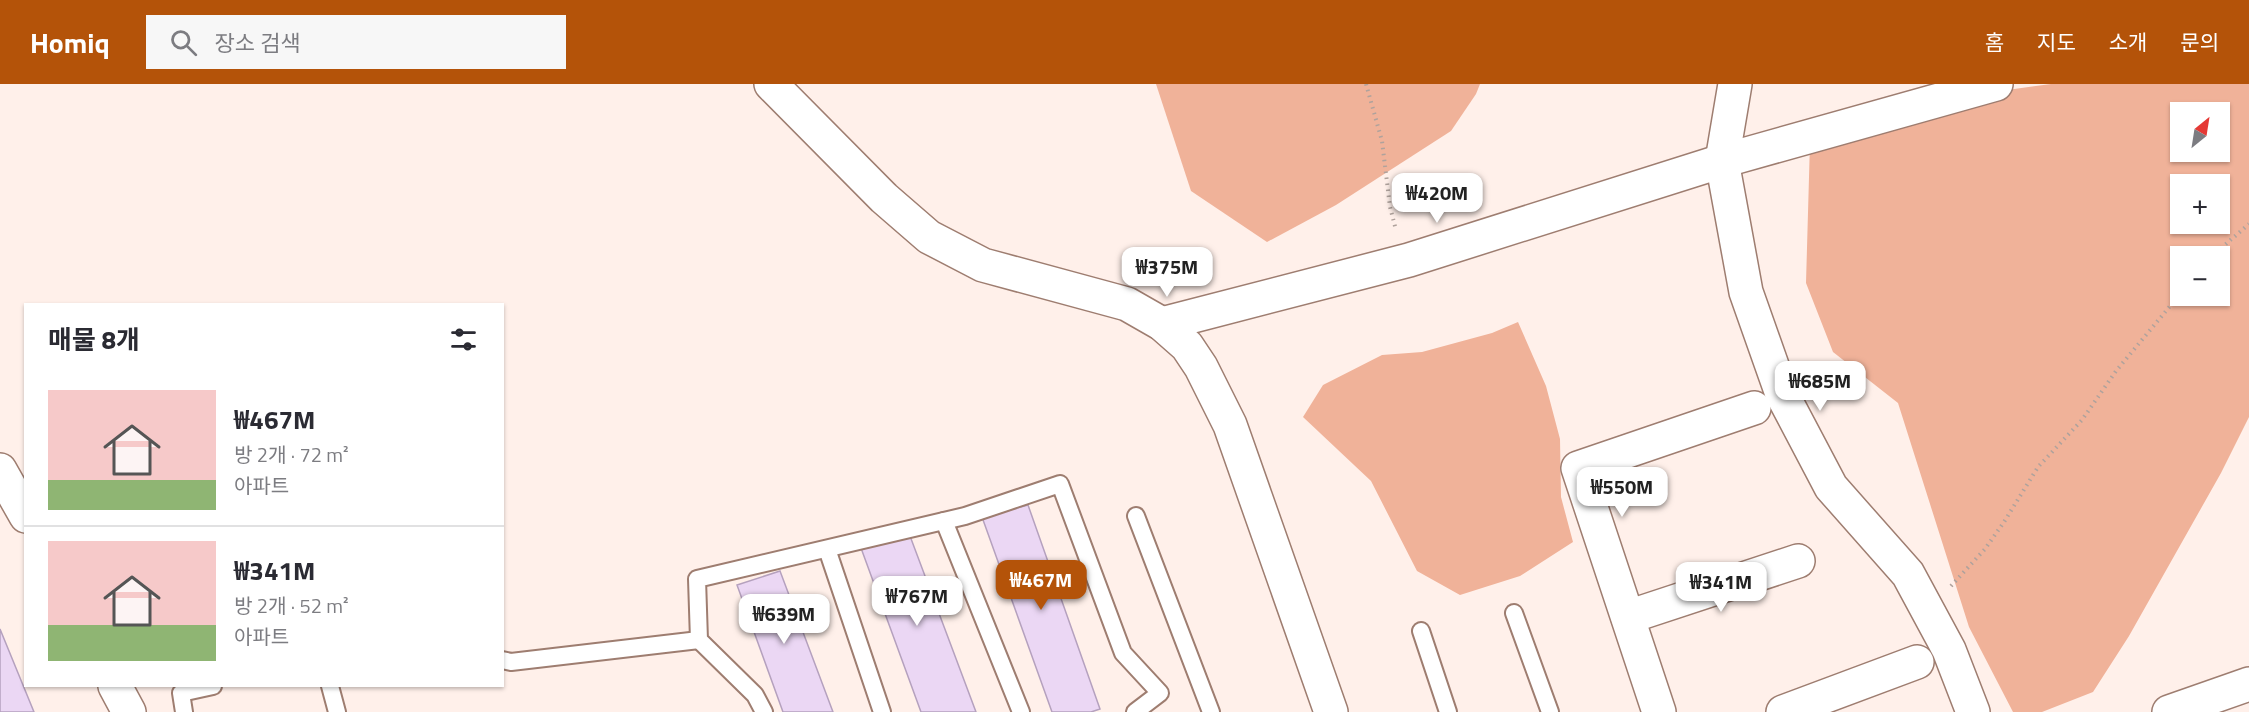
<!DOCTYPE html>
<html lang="ko">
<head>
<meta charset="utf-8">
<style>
  :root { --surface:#fff; --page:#f7f7f7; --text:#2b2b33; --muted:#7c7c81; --line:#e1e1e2; --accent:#b45309 }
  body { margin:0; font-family:"Titillium Web","Noto Sans KR",sans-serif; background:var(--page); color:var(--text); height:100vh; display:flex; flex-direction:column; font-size:22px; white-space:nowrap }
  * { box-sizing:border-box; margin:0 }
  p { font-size:20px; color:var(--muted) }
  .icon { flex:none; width:33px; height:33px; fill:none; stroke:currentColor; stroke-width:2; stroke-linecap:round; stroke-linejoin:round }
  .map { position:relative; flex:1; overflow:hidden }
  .panel { position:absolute; left:24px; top:219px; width:480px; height:384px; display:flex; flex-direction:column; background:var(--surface); border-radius:0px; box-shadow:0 2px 4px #0004 }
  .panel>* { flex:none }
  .needle { width:39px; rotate:30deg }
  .tools { position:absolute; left:2170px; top:18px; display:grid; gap:12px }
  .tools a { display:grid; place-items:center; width:60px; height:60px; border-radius:0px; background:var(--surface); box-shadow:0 2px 4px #0004; font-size:30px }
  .price { position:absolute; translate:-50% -51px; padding:0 14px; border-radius:12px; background:#fff; color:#222; font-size:20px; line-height:39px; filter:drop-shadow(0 2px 3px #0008) }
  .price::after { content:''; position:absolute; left:50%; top:36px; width:18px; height:14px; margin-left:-9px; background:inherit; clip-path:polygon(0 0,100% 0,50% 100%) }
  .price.selected { background:var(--accent); color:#fff }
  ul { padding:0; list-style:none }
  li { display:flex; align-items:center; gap:18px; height:150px; padding:0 24px }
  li+li { border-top:2px solid var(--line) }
  li span { display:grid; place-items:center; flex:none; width:168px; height:120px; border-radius:0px; color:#555 }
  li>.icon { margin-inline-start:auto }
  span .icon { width:72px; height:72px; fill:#fffc; stroke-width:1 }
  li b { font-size:26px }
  h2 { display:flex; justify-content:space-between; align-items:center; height:72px; padding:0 24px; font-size:26px }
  header { display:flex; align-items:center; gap:36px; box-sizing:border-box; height:84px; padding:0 30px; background:var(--accent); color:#fff }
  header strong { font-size:28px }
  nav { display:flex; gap:33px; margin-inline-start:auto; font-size:21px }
  .search { width:420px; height:54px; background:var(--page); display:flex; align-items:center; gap:15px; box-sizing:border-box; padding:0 21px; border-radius:0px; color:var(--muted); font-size:22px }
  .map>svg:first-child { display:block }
</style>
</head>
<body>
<header>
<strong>Homiq</strong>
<div class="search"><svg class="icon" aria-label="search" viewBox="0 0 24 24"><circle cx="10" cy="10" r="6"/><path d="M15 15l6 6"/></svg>장소 검색</div>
<nav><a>홈</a><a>지도</a><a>소개</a><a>문의</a></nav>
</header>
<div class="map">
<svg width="2249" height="628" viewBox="0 0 2249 628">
  <rect width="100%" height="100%" fill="#fff0ea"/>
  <g fill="#f0b299" fill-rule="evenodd">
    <polygon points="1156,0 1480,0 1476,10 1451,47 1336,121 1267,158 1191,107"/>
    <path d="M2051,0h198v333l-28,56 -92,163 -36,56 -51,20h-29l-44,-85 -71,-224 -65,-51 -27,-69 4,-141 168,-48zM2181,28h39v40h-39zM2181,100h39v40h-39zM2181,172h39v40h-39z"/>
    <polygon points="1518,238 1546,302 1560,355 1561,413 1573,458 1520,492 1460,511 1417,487 1371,397 1303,333 1323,301 1382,271 1422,268 1492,249"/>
  </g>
  <g fill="#ebd7f4" stroke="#b5a1be" stroke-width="1.5">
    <polygon points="1028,421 1100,625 1091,628 1052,628 982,433"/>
    <polygon points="910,452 976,628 921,628 861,464"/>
    <polygon points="780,487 833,628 783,628 737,501"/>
    <polygon points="0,545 34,628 0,628"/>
  </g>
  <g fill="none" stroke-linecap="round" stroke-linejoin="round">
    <g stroke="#9e7d70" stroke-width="20">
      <g id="service">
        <polyline points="1136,432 1211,628"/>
        <polyline points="944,437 1021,628"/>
        <polyline points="827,465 882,628"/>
        <polyline points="1514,529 1550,628"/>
        <polyline points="1421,547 1448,628"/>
        <polyline points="502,576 511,578 699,556"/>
        <polyline points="330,602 337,628"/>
        <polyline points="184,628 181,609 213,602"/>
        <polyline points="764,628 755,611 699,556 697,495 965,432 1060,400 1123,569 1160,609 1135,628"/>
      </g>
    </g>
    <g stroke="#9e7d70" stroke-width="36">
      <g id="minor">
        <polyline points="771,0 884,114 929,153 983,181 1127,220 1162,240 1187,262 1201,283 1230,341 1331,628"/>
        <polyline points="1735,0 1722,77 1746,208 1782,310 1831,403 1908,490 1949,566 1973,628"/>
        <polyline points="1162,240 1409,176 1722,77 1996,0"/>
        <polyline points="0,386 26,432"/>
        <polyline points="1628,533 1798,477"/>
        <polyline points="115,602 129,628"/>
        <polyline points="1659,628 1578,384 1754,324"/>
        <polyline points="1783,628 1917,578"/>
        <polyline points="2169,628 2249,600"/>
      </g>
    </g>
    <g stroke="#afa29c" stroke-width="4" stroke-dasharray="1.5 4.5" stroke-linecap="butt">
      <polyline points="1366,0 1382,57 1390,123 1396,146"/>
      <polyline points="2212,172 2249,140"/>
      <polyline points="1951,502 1985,465 2004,438 2038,383 2082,336 2116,287 2181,209"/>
    </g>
    <use href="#service" stroke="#fff" stroke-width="16"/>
    <use href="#minor" stroke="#fff" stroke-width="33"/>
  </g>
</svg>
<div class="tools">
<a><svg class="needle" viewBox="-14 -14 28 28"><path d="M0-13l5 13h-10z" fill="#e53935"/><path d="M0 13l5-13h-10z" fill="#7c7c81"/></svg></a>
<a>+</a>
<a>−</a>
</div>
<b class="price" style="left:1437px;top:140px">₩420M</b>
<b class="price" style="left:1167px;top:214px">₩375M</b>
<b class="price" style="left:1820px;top:328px">₩685M</b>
<b class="price" style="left:1622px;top:434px">₩550M</b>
<b class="price selected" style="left:1041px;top:527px">₩467M</b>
<b class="price" style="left:1721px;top:529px">₩341M</b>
<b class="price" style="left:917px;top:543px">₩767M</b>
<b class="price" style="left:784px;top:561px">₩639M</b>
<section class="panel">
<h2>매물 8개<svg class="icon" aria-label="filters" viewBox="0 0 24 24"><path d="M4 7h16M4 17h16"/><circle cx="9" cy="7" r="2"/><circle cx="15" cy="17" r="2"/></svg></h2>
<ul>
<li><span style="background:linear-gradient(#f6c9c9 75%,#8fb573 0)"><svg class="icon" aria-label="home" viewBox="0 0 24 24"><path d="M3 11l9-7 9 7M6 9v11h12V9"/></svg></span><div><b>₩467M</b><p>방 2개 · 72 m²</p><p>아파트</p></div></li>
<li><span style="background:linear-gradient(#f6c9c9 70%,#8fb573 0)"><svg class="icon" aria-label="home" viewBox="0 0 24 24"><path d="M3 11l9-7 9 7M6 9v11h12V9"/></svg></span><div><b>₩341M</b><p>방 2개 · 52 m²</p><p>아파트</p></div></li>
</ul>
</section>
</div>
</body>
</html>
